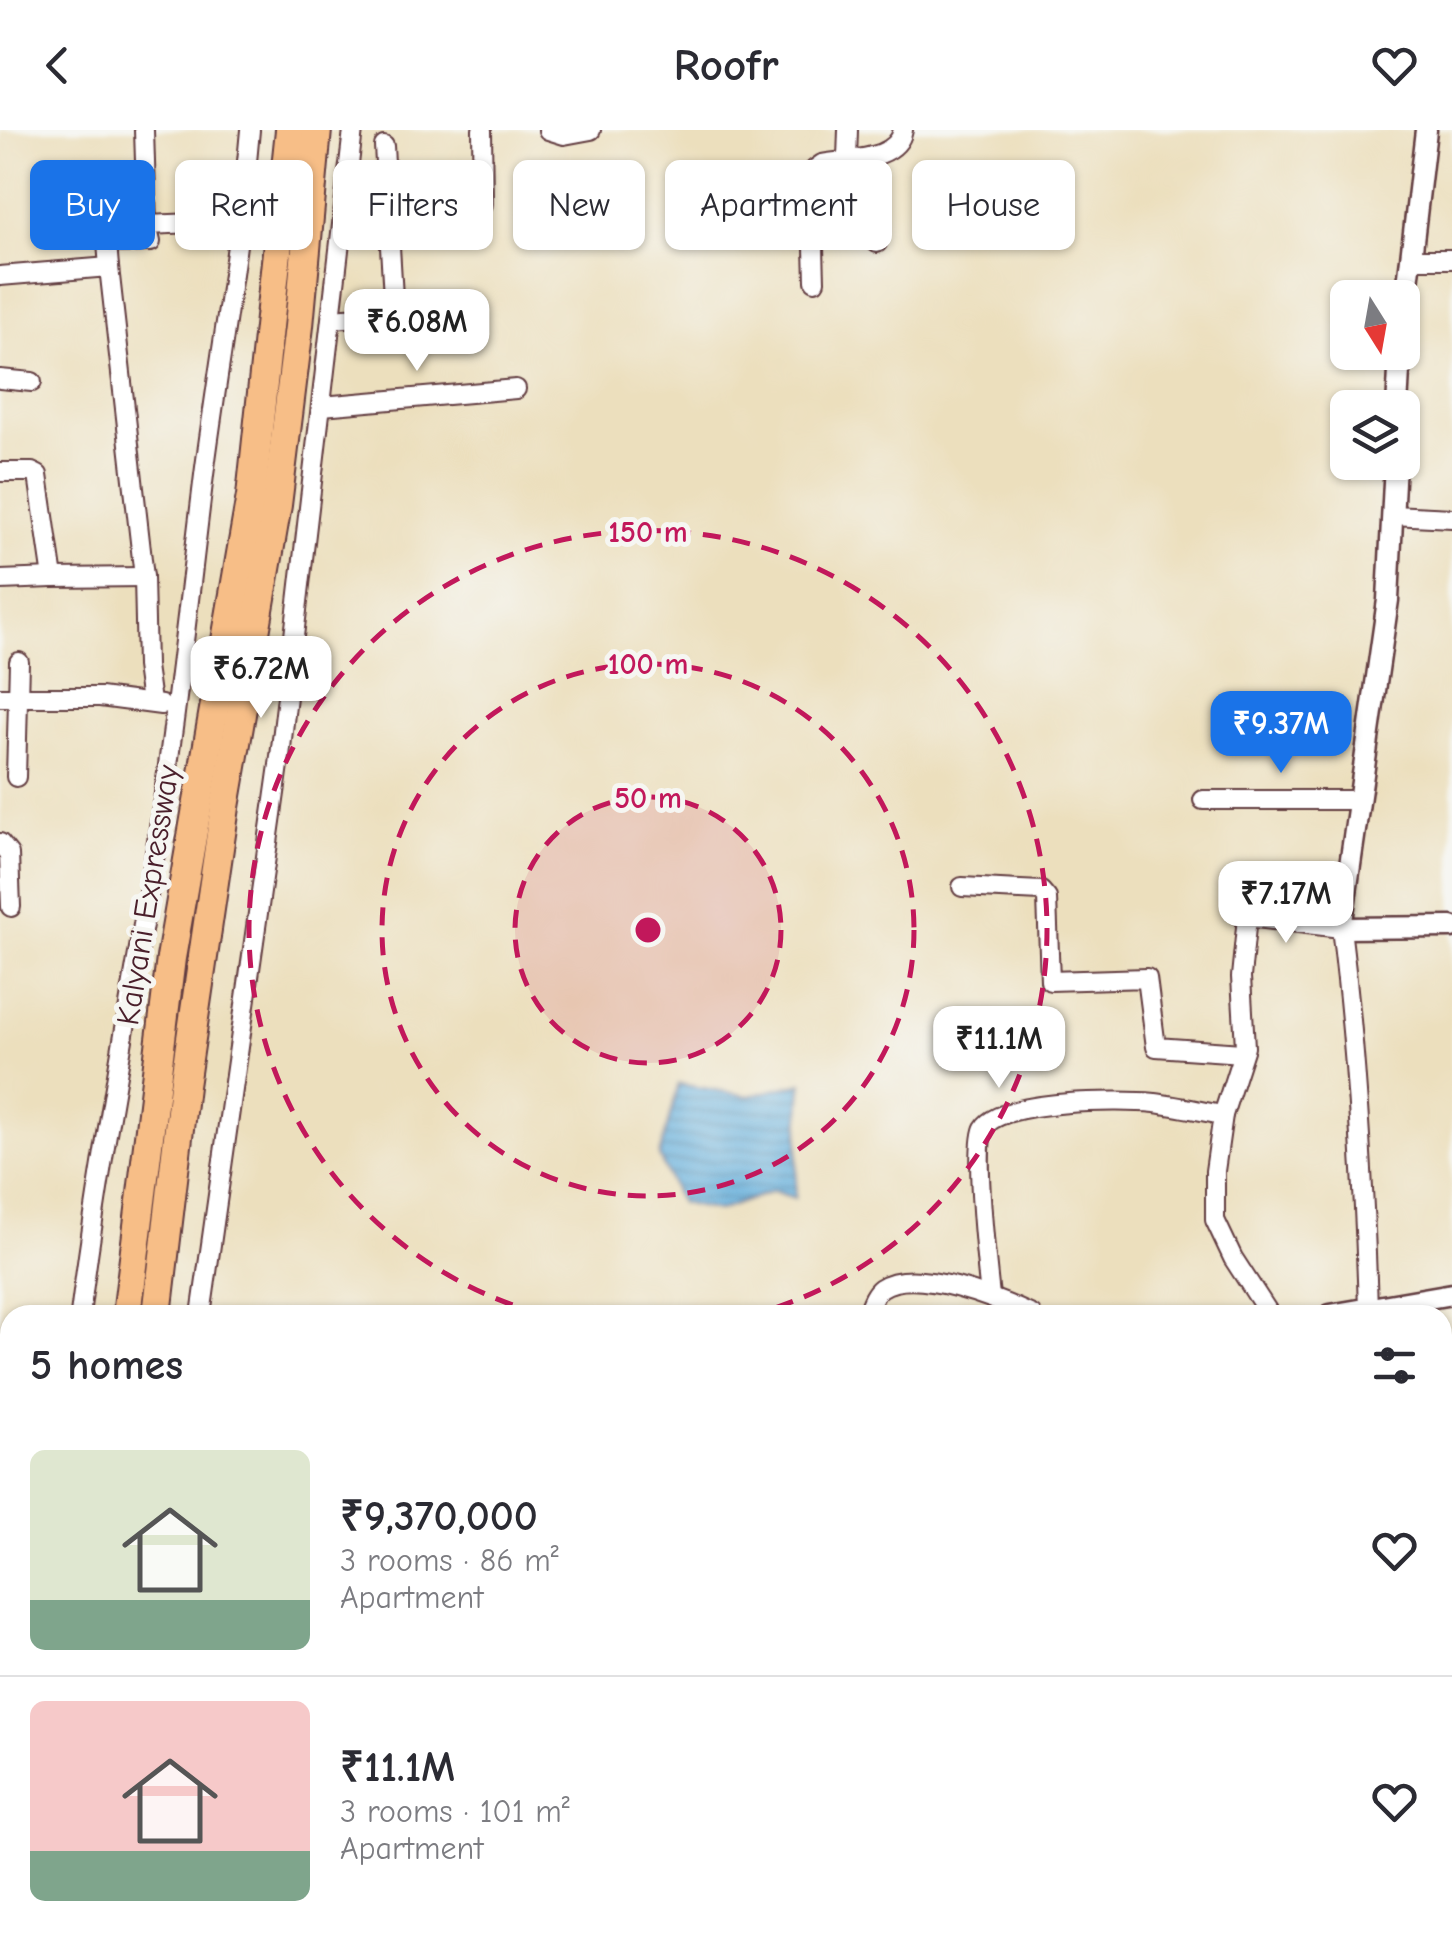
<!DOCTYPE html>
<html lang="en">
<head>
<meta charset="utf-8">
<style>
  :root { --surface:#fff; --page:#f2f2f3; --text:#2b2b33; --muted:#7c7c81; --line:#e1e1e2; --accent:#1a73e8 }
  body { margin:0; font-family:"Comic Neue",sans-serif; background:var(--page); color:var(--text); height:100vh; display:flex; flex-direction:column; font-size:38px; white-space:nowrap }
  * { box-sizing:border-box; margin:0 }
  p { font-size:32px; color:var(--muted) }
  .icon { flex:none; width:55px; height:55px; fill:none; stroke:currentColor; stroke-width:2; stroke-linecap:round; stroke-linejoin:round }
  .map { position:relative; flex:1; overflow:hidden }
  .sheet { position:absolute; left:0px; top:1175px; width:1452px; height:640px; display:flex; flex-direction:column; background:var(--surface); border-radius:30px 30px 0 0; box-shadow:0 2px 8px #0004 }
  .sheet>* { flex:none }
  .hud { position:absolute; left:30px; top:30px; width:1392px; height:90px; display:flex; gap:20px }
  .needle { width:65px; rotate:169deg }
  .controls { position:absolute; left:1330px; top:150px; display:grid; gap:20px }
  .controls a { display:grid; place-items:center; width:90px; height:90px; border-radius:15px; background:var(--surface); box-shadow:0 2px 8px #0004; font-size:50px }
  .price { position:absolute; translate:-50% -85px; padding:0 22px; border-radius:20px; background:#fff; color:#222; font-size:32px; line-height:65px; filter:drop-shadow(0 2px 5px #0008) }
  .price::after { content:''; position:absolute; left:50%; top:60px; width:30px; height:22px; margin-left:-15px; background:inherit; clip-path:polygon(0 0,100% 0,50% 100%) }
  .price.active { background:var(--accent); color:#fff }
  ul { padding:0; list-style:none }
  li { display:flex; align-items:center; gap:30px; height:250px; padding:0 30px }
  li+li { border-top:2px solid var(--line) }
  li span { display:grid; place-items:center; flex:none; width:280px; height:200px; border-radius:15px; color:#555 }
  li>.icon { margin-inline-start:auto }
  span .icon { width:120px; height:120px; fill:#fffc; stroke-width:1 }
  li b { font-size:42px }
  h2 { display:flex; justify-content:space-between; align-items:center; height:120px; padding:0 30px; font-size:42px }
  .chip { padding:0 35px; border-radius:15px; background:var(--surface); box-shadow:0 2px 8px #0004; font-size:35px; line-height:90px }
  .chip.active { background:var(--accent); color:#fff }
  header { display:flex; justify-content:space-between; align-items:center; height:130px; padding:0 30px; background:var(--surface); font-size:45px; font-weight:700 }
  .map>svg:first-child { display:block }
</style>
</head>
<body>
<header><svg class="icon" aria-label="back" viewBox="0 0 24 24"><path d="M15 5l-7 7 7 7"/></svg>Roofr<svg class="icon" aria-label="heart" viewBox="0 0 24 24"><path d="M12 20l-8-8c-3-5 5-10 8-4 3-6 11-1 8 4z"/></svg></header>
<div class="map">
<svg width="1452" height="1815" viewBox="0 0 1452 1815">
  <defs>
    <pattern id="water-rules" width="6" height="5" patternUnits="userSpaceOnUse" patternTransform="scale(2.5)"><rect width="6" height="5" fill="#63aedb"/><path d="M0 2.5h6" fill="none" stroke="#548db2"/></pattern>
  </defs>
  <rect width="100%" height="100%" fill="#f6f6f2"/>
  <filter id="ink" filterUnits="userSpaceOnUse"><feTurbulence type="fractalNoise" baseFrequency=".01" numOctaves="2"/><feDisplacementMap in="SourceGraphic" scale="20" xChannelSelector="R" yChannelSelector="G"/><feConvolveMatrix kernelMatrix="1 2 1 2 8 2 1 2 1" color-interpolation-filters="sRGB"/></filter>
  <filter id="wash" filterUnits="userSpaceOnUse"><feTurbulence type="fractalNoise" baseFrequency=".0048" numOctaves="4" result="noise"/><feDisplacementMap in="SourceGraphic" scale="40" xChannelSelector="R" yChannelSelector="G"/><feGaussianBlur stdDeviation="2.25" result="paint"/><feColorMatrix in="noise" values="0 0 0 0 0 0 0 0 0 0 0 0 0 0 0 0 0 1.4 0 .05"/><feComposite in="paint" operator="in"/></filter>
  <g filter="url(#wash)">
    <rect width="100%" height="100%" fill="#ecdfbd"/>
    <polygon fill="url(#water-rules)" stroke="#566683" stroke-width="2.5" points="802,953 795,1068 773,1061 718,1081 680,1073 659,1026 679,954 749,966"/>
  </g>
  <g filter="url(#ink)">
    <g fill="none" stroke-linecap="round" stroke-linejoin="round">
      <g stroke="#623c41" stroke-width="22">
        <g id="minor">
          <polyline points="144,0 147,95"/>
          <polyline points="482,0 483,74"/>
          <polyline points="548,0 564,5 591,0"/>
          <polyline points="384,16 394,184"/>
          <polyline points="872,26 877,113"/>
          <polyline points="847,28 848,0"/>
          <polyline points="344,85 388,84"/>
          <polyline points="1412,129 1452,129"/>
          <polyline points="109,137 107,113 151,112 147,95 242,91 280,95"/>
          <polyline points="0,146 109,137 144,447 146,536 151,572"/>
          <path d="M815,151l-3,-101 3,-11 7,-5c26,-6 75,-2 81,-34"/>
          <polyline points="332,189 452,180"/>
          <polyline points="0,249 32,252"/>
          <polyline points="322,276 516,259"/>
          <polyline points="0,342 32,342 38,345 53,448 144,447"/>
          <polyline points="1392,385 1452,388"/>
          <polyline points="0,450 53,448"/>
          <polyline points="0,567 100,567 161,575"/>
          <polyline points="16,647 19,532"/>
          <polyline points="1203,670 1359,670"/>
          <polyline points="0,713 9,724 11,777"/>
          <polyline points="962,757 1041,761 1047,768 1050,851 1147,848 1156,917 1242,923"/>
          <path d="M990,1166c-3,-27 -17,-150 -6,-168 16,-29 139,-28 171,-25 22,3 45,8 68,12"/>
          <path d="M80,1185c19,-150 48,-299 73,-449 21,-130 35,-260 51,-391 15,-115 36,-229 46,-345"/>
          <polyline points="201,1185 279,635 353,0"/>
          <path d="M866,1185c4,-9 7,-21 15,-27 34,-23 118,12 151,27"/>
          <path d="M1270,1185l-37,-57 -18,-38v-49l8,-56 22,-68 -4,-70 6,-60 94,11c16,127 23,254 27,381l-8,2v3"/>
          <polyline points="0,1326 10,1325"/>
          <polyline points="433,1805 435,1815"/>
          <polyline points="537,1805 539,1815"/>
          <polyline points="110,1815 111,1805"/>
          <polyline points="1051,1815 1053,1805"/>
        </g>
      </g>
      <g stroke="#623c41" stroke-width="25">
        <g id="tertiary">
          <polyline points="1402,205 1426,0"/>
          <polyline points="1397,278 1400,222"/>
          <polyline points="1395,332 1388,470 1341,798 1452,797"/>
          <polyline points="1330,1185 1452,1164"/>
          <polyline points="0,1677 10,1705"/>
          <polyline points="723,1815 732,1805"/>
        </g>
      </g>
      <g stroke="#623c41" stroke-width="32">
        <g id="trunk">
          <polyline points="127,1185 171,828 251,366 290,0"/>
          <polyline points="157,1185 184,956 225,677 277,375 299,196 317,0"/>
          <polyline points="35,1815 37,1805"/>
          <polyline points="64,1815 65,1805"/>
        </g>
      </g>
      <use href="#minor" stroke="#fff" stroke-width="18"/>
      <use href="#tertiary" stroke="#fff" stroke-width="20"/>
      <use href="#trunk" stroke="#f7be87" stroke-width="28"/>
    </g>
  </g>
  <circle cx="648" cy="800" r="133" fill="#c2185b" fill-opacity=".12"/>
  <g fill="none" stroke="#c2185b" stroke-width="5" stroke-dasharray="18 12">
    <circle cx="648" cy="800" r="133"/>
    <circle cx="648" cy="800" r="266"/>
    <path d="M541 1184A399 399 0 1 1 755 1184"/>
  </g>
  <g text-anchor="middle" dominant-baseline="central" stroke-width="10" stroke-linejoin="round" paint-order="stroke">
    <g font-size="32" fill="#4a1f2b" stroke="#f6f6f2">
      <text transform="translate(148 765) rotate(-81)">Kalyani Expressway</text>
    </g>
  </g>
  <circle cx="648" cy="800" r="15" fill="#c2185b" stroke="#f6f6f2" stroke-width="5"/>
  <g font-size="30" text-anchor="middle" font-weight="bold" fill="#c2185b" stroke="#f6f6f2" stroke-width="10" stroke-linejoin="round" paint-order="stroke">
    <text x="648" y="412">150 m</text>
    <text x="648" y="544">100 m</text>
    <text x="648" y="678">50 m</text>
  </g>
</svg>
<div class="controls">
<a><svg class="needle" viewBox="-14 -14 28 28"><path d="M0-13l5 13h-10z" fill="#e53935"/><path d="M0 13l5-13h-10z" fill="#7c7c81"/></svg></a>
<a><svg class="icon" aria-label="layers" viewBox="0 0 24 24"><path d="M12 4l9 5-9 5-9-5zM3 14l9 5 9-5"/></svg></a>
</div>
<b class="price" style="left:417px;top:244px">₹6.08M</b>
<b class="price" style="left:261px;top:591px">₹6.72M</b>
<b class="price active" style="left:1281px;top:646px">₹9.37M</b>
<b class="price" style="left:1286px;top:816px">₹7.17M</b>
<b class="price" style="left:999px;top:961px">₹11.1M</b>
<div class="hud">
<a class="chip active">Buy</a>
<a class="chip">Rent</a>
<a class="chip">Filters</a>
<a class="chip">New</a>
<a class="chip">Apartment</a>
<a class="chip">House</a>
</div>
<section class="sheet">
<h2>5 homes<svg class="icon" aria-label="filters" viewBox="0 0 24 24"><path d="M4 7h16M4 17h16"/><circle cx="9" cy="7" r="2"/><circle cx="15" cy="17" r="2"/></svg></h2>
<ul>
<li><span style="background:linear-gradient(#dfe7d0 75%,#7fa58c 0)"><svg class="icon" aria-label="home" viewBox="0 0 24 24"><path d="M3 11l9-7 9 7M6 9v11h12V9"/></svg></span><div><b>₹9,370,000</b><p>3 rooms · 86 m²</p><p>Apartment</p></div><svg class="icon" aria-label="heart" viewBox="0 0 24 24"><path d="M12 20l-8-8c-3-5 5-10 8-4 3-6 11-1 8 4z"/></svg></li>
<li><span style="background:linear-gradient(#f6c9c9 75%,#7fa58c 0)"><svg class="icon" aria-label="home" viewBox="0 0 24 24"><path d="M3 11l9-7 9 7M6 9v11h12V9"/></svg></span><div><b>₹11.1M</b><p>3 rooms · 101 m²</p><p>Apartment</p></div><svg class="icon" aria-label="heart" viewBox="0 0 24 24"><path d="M12 20l-8-8c-3-5 5-10 8-4 3-6 11-1 8 4z"/></svg></li>
</ul>
</section>
</div>
</body>
</html>
